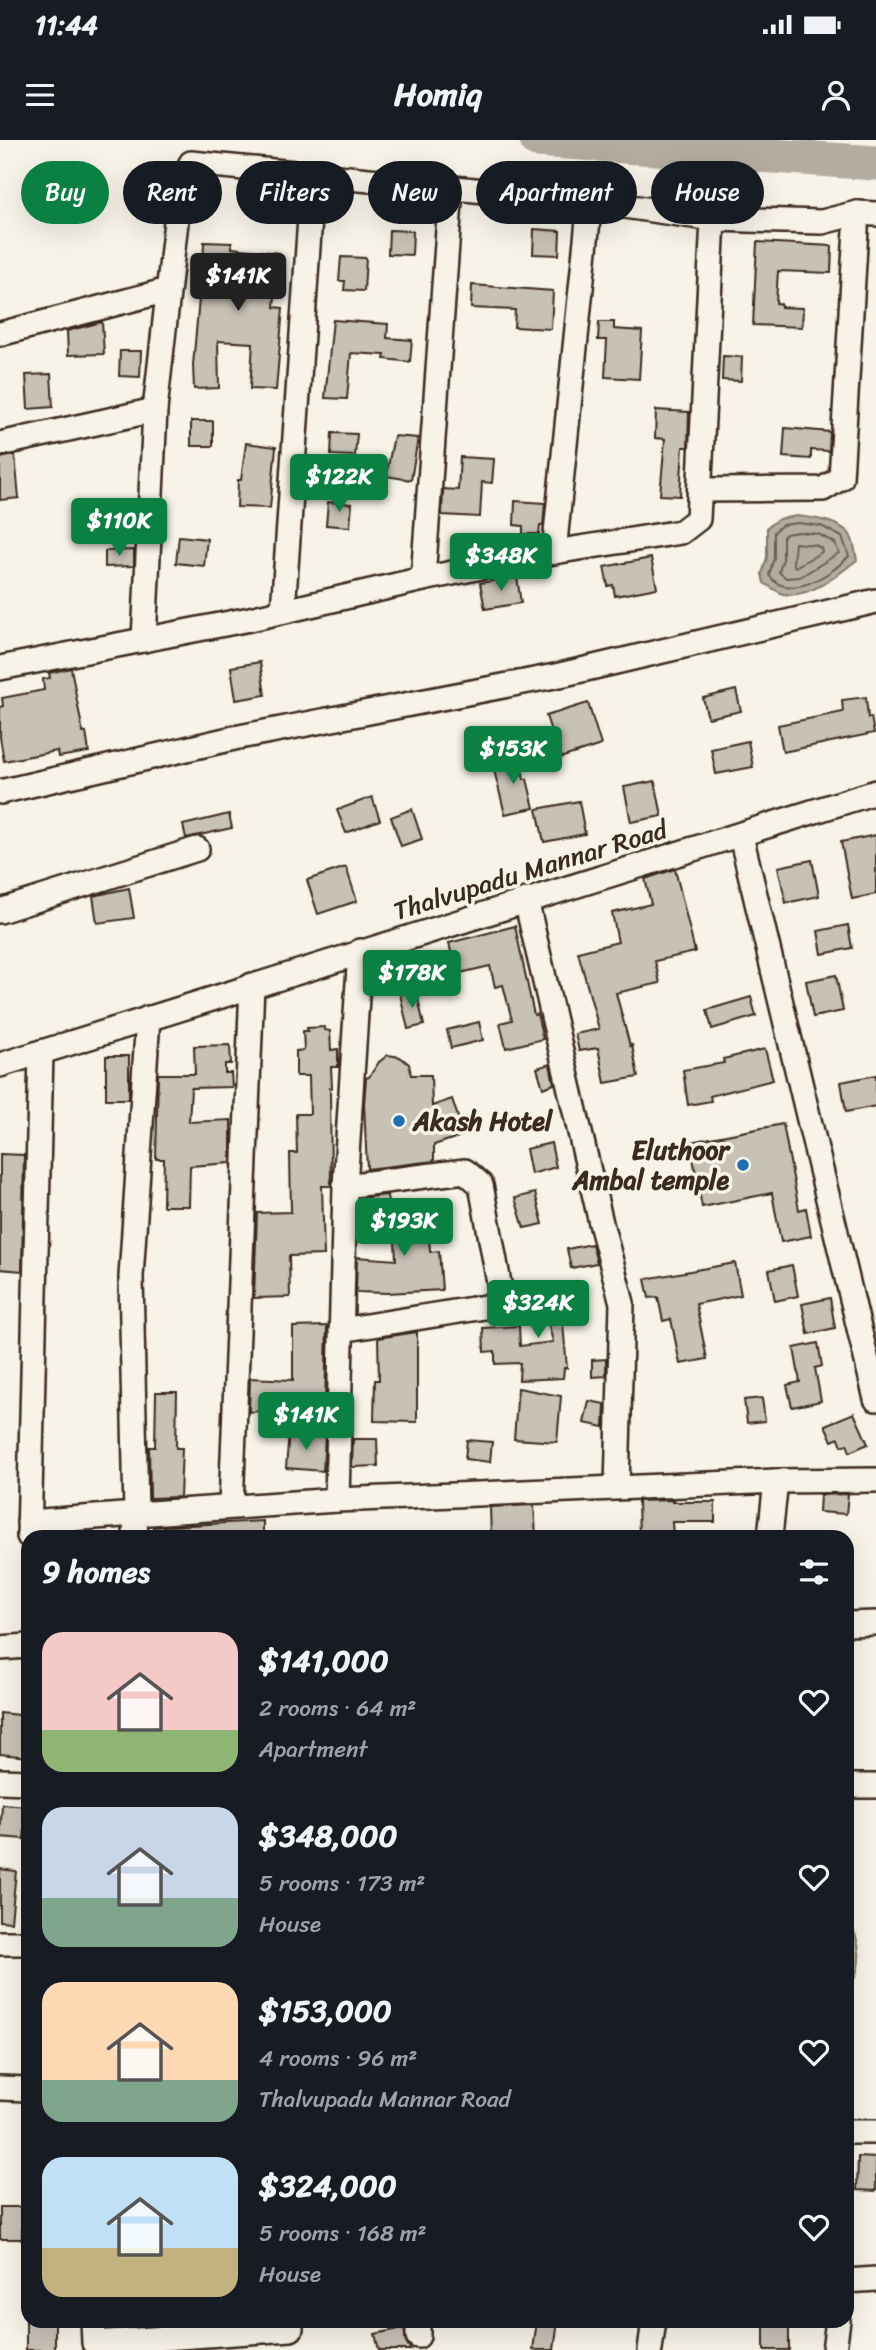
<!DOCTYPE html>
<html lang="en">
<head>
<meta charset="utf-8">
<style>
  :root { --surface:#171b24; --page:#242831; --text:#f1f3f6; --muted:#9ea1a6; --accent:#0b8043 }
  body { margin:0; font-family:Sriracha,sans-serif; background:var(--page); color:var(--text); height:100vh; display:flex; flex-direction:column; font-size:26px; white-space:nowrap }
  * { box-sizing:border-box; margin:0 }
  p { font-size:23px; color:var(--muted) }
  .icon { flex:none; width:38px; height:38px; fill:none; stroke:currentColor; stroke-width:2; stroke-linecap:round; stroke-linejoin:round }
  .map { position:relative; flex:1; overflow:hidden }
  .panel { position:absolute; left:21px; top:1390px; width:833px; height:798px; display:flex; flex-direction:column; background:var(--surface); border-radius:21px; box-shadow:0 7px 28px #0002 }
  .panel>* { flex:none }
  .top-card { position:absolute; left:21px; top:21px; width:835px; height:63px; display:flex; gap:14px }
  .price { position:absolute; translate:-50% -60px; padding:0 16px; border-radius:7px; background:var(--accent); color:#fff; font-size:23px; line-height:46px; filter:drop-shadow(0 2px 4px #0008) }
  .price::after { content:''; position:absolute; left:50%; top:42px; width:21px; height:16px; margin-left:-10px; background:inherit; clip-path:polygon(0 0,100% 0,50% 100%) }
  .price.selected { background:#222; color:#fff }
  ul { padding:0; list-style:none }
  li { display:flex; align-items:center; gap:21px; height:175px; padding:0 21px }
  li span { display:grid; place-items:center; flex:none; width:196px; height:140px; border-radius:21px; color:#555 }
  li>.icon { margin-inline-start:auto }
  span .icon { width:84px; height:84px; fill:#fffc; stroke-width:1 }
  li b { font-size:30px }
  h2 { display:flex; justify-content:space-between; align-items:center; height:84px; padding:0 21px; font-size:30px }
  .tag { padding:0 24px; border-radius:32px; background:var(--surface); box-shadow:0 7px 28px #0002; font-size:24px; line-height:63px }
  .tag.selected { background:var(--accent); color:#fff }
  .status { display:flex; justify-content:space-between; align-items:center; height:49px; padding:0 35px; background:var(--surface); direction:ltr }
  .status svg { height:19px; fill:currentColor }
  header { display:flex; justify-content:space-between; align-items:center; height:91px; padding:0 21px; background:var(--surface); font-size:32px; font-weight:800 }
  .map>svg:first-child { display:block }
</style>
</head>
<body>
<div class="status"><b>11:44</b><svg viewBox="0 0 49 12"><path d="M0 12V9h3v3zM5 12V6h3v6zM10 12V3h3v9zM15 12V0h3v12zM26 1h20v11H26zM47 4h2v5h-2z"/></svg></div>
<header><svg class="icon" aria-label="menu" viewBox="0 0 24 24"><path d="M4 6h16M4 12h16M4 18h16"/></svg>Homiq<svg class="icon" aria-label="person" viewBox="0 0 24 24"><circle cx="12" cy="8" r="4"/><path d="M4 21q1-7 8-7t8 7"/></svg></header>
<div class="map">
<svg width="876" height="2210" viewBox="0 0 876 2210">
  <rect width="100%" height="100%" fill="#f7f3e8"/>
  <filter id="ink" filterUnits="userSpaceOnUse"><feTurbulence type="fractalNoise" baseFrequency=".0143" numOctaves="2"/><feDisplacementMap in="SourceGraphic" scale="14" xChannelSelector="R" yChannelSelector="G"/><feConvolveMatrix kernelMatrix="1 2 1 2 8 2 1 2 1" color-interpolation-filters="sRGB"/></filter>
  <g filter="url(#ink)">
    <g fill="#b4aca0" stroke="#84786c" stroke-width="2">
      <path d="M797,376c16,2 38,4 51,16 6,6 7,19 9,28 -19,15 -48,39 -74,34 -6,-2 -14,-8 -19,-11l-2,-9 5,-17v-30l12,-8z"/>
      <path d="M847,1777c16,28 17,48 0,76z"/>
    </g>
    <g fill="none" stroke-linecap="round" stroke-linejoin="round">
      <g stroke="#6b5e52" stroke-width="2">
        <path d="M798,383l23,3 21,11 7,19c-16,18 -62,47 -80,19l5,-17v-26l8,-7z"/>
        <polygon points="798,392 818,394 835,403 839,413 800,437 786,438 779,432 783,419 783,397 786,394"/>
        <polygon points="795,403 815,405 821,408 822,412 795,427 793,423"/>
      </g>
      <polyline stroke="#b4aca0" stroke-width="35" points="537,0 876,23"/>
    </g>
    <g fill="#c8c1b6" stroke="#3b2a1e" stroke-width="2">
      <polygon points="534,89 560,91 559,115 533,114"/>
      <polygon points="389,90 413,91 412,115 388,114"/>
      <polygon points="204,102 232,103 232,108 279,113 274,167 283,168 276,250 250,249 253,203 218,201 219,248 194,249 193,225 199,159 202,159"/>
      <polygon points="757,102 832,106 831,133 778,131 776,163 781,164 781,167 803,168 802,187 753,185"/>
      <polygon points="341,117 366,118 364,151 344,150 345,141 339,141"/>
      <polygon points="472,145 553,151 551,189 514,187 515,170 471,168"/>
      <polygon points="333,180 388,184 387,198 412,200 410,222 384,219 385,215 351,213 347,259 325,258"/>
      <polygon points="102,182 104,214 68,215 67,191"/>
      <polygon points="599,182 614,182 614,189 642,191 639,239 605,237 607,200 598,200"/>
      <polygon points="120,211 141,211 140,237 119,236"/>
      <polygon points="723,216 742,217 741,241 722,240"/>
      <polygon points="51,234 53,267 28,269 26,235"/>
      <polygon points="656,270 689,272 688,307 683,307 680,356 660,355 665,299 655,298"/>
      <rect x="191" y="281" width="22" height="25"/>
      <polygon points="785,288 830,292 829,311 811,310 811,319 783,317"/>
      <polygon points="332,293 357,294 355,316 331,315"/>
      <polygon points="394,296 418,298 411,340 386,336"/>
      <polygon points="246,303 276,307 270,368 237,367 238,340 241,340"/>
      <polygon points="15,315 19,358 0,360 0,318"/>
      <polygon points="460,317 494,319 492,343 482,342 480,377 442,375 443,349 458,350"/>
      <polygon points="515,361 545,363 543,386 540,386 539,394 523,394 523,386 514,385"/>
      <polygon points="328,362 352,364 350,387 326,385"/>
      <polygon points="179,396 207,399 204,426 176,423"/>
      <polygon points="134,410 134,426 105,427 105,411"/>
      <polygon points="651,418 657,448 615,456 613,445 608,446 604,427"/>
      <polygon points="517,437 521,463 485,469 480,443"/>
      <polygon points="260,522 265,555 236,560 231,527"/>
      <polygon points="71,528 83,593 86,592 89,612 58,617 57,611 4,621 0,597 0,567 3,566 2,558 44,550 43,539 50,538 49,533"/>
      <polygon points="736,550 741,571 708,578 703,558"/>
      <polygon points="866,557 868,578 871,577 874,593 783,612 778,585 843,572 842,560"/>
      <polygon points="588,563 601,605 560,618 546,576"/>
      <polygon points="748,601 753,627 716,634 711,609"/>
      <polygon points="519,616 524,639 527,639 534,668 505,674 492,622"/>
      <polygon points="655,641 662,676 631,682 624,647"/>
      <polygon points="372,657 380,680 346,693 337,670"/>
      <polygon points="579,661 585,694 544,702 537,669"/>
      <polygon points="412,669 422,699 401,706 391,677"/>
      <polygon points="229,674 232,688 186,698 183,685"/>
      <polygon points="876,695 876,754 852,759 841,702"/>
      <polygon points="812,720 819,756 786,763 778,727"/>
      <polygon points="346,727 357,761 318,774 307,740"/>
      <polygon points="675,729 695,812 655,821 660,843 616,853 630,906 632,905 638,937 605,943 598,908 579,911 575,894 599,889 578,812 618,802 612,773 651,764 645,739"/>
      <polygon points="129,748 134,778 97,783 93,756"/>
      <polygon points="848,785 852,808 822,814 818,791"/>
      <polygon points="515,786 534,875 537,874 543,899 506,908 500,883 512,880 503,845 495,847 490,826 456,834 449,803"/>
      <polygon points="836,835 843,871 813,877 806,841"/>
      <polygon points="416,850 424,885 408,889 400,854"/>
      <polygon points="751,857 756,876 712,889 707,870"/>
      <polygon points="479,882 483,900 451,908 447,890"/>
      <polygon points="325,887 325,890 330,891 331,910 338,909 338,927 331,927 332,948 330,948 331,1046 322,1046 324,1115 289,1116 290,1157 254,1158 257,1073 291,1072 290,1013 297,1013 296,974 310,974 309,936 296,936 296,911 304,910 303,891 308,891 307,888"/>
      <polygon points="230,905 231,924 225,924 225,933 231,933 232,947 191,948 189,982 231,980 231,1023 190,1026 189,1066 163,1066 164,1019 156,1019 158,934 195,934 194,906"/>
      <polygon points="765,909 773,940 710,956 711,961 688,965 683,930 724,923 723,919"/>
      <polygon points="388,915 400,917 409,924 411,935 431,935 432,966 452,959 464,995 434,1005 434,1021 367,1029 364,964 366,938 369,937 379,922"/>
      <rect x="106" y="916" width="23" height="43"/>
      <polygon points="550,924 554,944 543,948 537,928"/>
      <polygon points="876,935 876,966 846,972 841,942"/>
      <polygon points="783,984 799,1070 806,1068 811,1096 781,1102 772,1053 702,1067 690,1002"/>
      <polygon points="551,1003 556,1027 531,1034 526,1009"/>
      <polygon points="0,1014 24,1015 22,1131 0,1129"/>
      <polygon points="535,1053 543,1084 524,1088 515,1058"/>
      <polygon points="387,1055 389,1071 358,1076 359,1058"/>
      <polygon points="427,1063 430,1112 439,1111 442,1150 387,1153 356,1152 357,1117 396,1120 393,1065"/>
      <polygon points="592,1104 597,1123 571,1128 567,1109"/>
      <polygon points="735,1123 741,1155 696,1164 707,1219 680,1224 671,1179 663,1181 658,1157 649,1158 645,1139"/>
      <polygon points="792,1125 798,1156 775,1161 769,1130"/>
      <polygon points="579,1149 587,1178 563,1184 567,1228 564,1228 563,1238 519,1240 520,1223 495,1224 495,1211 484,1212 483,1188 519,1186 520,1206 553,1202 542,1159"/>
      <polygon points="830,1158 835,1188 808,1194 802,1164"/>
      <polygon points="327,1186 325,1266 249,1272 250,1238 293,1240 293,1187"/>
      <polygon points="417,1192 417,1282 374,1281 375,1240 379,1240 378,1198"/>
      <polygon points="818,1203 822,1226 815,1228 821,1261 792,1267 787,1245 800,1242 794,1208"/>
      <polygon points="606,1219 606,1236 592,1237 592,1220"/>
      <polygon points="518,1248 561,1256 557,1302 514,1299"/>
      <polygon points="156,1252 177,1252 176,1308 182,1308 180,1357 150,1358 149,1307 155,1307"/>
      <polygon points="762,1258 765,1281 747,1283 744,1260"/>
      <polygon points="589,1261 605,1264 604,1287 584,1283"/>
      <polygon points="854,1273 868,1304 850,1312 847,1304 842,1306 839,1298 832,1301 825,1285"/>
      <polygon points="289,1292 325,1295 323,1331 286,1328"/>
      <polygon points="353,1299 377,1299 378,1326 352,1327"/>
      <polygon points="467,1300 492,1302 490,1322 465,1319"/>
      <polygon points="848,1354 846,1374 819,1372 820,1355"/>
      <polygon points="672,1360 672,1362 715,1362 715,1382 672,1382 673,1396 639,1396 638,1361"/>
      <polygon points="534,1365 536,1396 491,1396 490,1367"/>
      <polygon points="263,1381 263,1396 154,1396 154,1387"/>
      <polygon points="0,1573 28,1576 28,1617 0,1614"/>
      <polygon points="2,1664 27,1666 24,1699 0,1697"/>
      <polygon points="0,1729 16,1731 11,1782 0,1781"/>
      <polygon points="858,2017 876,2018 876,2051 857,2050"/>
      <rect x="0" y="2067" width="22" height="32"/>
      <rect x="26" y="2180" width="29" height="30"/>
      <polygon points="537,2180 558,2180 554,2210 533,2210"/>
      <rect x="764" y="2180" width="25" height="30"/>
      <polygon points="404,2188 406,2202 411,2210 379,2210 375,2194"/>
    </g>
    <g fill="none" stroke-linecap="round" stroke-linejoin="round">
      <g stroke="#3b2a1e" stroke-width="28">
        <g id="minor">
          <polyline points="713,79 822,82 857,73 876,74"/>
          <polyline points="0,194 168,150"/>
          <polyline points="0,304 155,270 180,46 191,23 590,61 713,79 698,379 681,392 554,412 423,439 250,479 0,528"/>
          <polyline points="700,350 823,349 841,338 857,73"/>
          <polyline points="554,412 590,61"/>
          <polyline points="423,439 451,48"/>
          <polyline points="283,471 313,34"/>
          <polyline points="144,500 155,270"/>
          <polyline points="0,652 234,598 560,535 876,461"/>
          <polyline points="741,696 876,1259"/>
          <polyline points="526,760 601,1083 622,1163 617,1347"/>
          <polyline points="0,771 197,709"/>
          <polyline points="0,925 876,652"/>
          <polyline points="341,1190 491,1166 501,1154 481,1045 465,1031 345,1046"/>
          <polyline points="776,1341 876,1340"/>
          <polyline points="337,1360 345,1046 360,811"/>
          <polyline points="231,1366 252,845"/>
          <polyline points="29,1382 136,1374 131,1137 148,878"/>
          <polyline points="29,1396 41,912"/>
          <polyline points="135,1396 136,1374 337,1360 776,1341 770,1396"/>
          <polyline points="847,1484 876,1483"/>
          <polyline points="0,1508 28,1506"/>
          <polyline points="0,1641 28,1642"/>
          <polyline points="847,1646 876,1646"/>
          <polyline points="0,1803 28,1803"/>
          <polyline points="0,1948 28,1949"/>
          <polyline points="847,1992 876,1992"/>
          <polyline points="847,2141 876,2139"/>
          <polyline points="93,2180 94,2203 291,2189 291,2180"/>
          <polyline points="418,2180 418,2196"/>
          <polyline points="650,2210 654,2180"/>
          <polyline points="834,2210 838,2180"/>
        </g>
      </g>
      <use href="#minor" stroke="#f7f3e8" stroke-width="23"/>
    </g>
  </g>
  <g fill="#1f6fb2" stroke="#f7f3e8" stroke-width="2.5">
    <circle cx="399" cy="981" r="7"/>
    <circle cx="743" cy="1025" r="7"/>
  </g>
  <g text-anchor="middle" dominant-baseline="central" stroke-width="7" stroke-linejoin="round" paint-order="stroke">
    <g font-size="26" fill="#3b2a1e" stroke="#f7f3e8">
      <text transform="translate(530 730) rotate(-17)">Thalvupadu Mannar Road</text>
    </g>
    <g font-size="26" font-weight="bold" fill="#3b2a1e" stroke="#f7f3e8" text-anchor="start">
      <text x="413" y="981">Akash Hotel</text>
      <text x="729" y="1010" text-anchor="end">Eluthoor<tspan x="729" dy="30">Ambal temple</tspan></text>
    </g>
  </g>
</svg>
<b class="price selected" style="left:238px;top:173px">$141K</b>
<b class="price" style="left:339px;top:374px">$122K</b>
<b class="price" style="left:119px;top:418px">$110K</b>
<b class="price" style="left:501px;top:453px">$348K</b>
<b class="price" style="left:513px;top:646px">$153K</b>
<b class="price" style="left:412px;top:870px">$178K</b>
<b class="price" style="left:404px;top:1118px">$193K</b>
<b class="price" style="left:538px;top:1200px">$324K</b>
<b class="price" style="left:306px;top:1312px">$141K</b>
<div class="top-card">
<a class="tag selected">Buy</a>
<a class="tag">Rent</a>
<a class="tag">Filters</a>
<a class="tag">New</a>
<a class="tag">Apartment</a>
<a class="tag">House</a>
</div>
<section class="panel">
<h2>9 homes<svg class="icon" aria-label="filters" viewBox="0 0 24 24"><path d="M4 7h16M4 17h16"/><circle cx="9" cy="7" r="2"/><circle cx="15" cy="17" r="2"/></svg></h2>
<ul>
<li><span style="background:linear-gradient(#f6c9c9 70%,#8fb573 0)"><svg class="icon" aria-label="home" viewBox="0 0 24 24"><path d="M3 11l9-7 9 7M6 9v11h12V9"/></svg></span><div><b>$141,000</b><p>2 rooms · 64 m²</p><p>Apartment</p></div><svg class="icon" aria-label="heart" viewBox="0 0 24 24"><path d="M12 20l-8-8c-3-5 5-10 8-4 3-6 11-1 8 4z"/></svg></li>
<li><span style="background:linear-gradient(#c9d6e8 65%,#7fa58c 0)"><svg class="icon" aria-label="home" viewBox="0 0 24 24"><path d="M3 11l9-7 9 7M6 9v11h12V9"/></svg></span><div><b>$348,000</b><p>5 rooms · 173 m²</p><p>House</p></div><svg class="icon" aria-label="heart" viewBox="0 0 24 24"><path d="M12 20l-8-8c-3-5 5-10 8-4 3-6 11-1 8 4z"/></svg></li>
<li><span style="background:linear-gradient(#ffd9b3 70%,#7fa58c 0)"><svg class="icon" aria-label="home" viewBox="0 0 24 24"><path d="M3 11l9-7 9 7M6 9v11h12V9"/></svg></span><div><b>$153,000</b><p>4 rooms · 96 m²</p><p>Thalvupadu Mannar Road</p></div><svg class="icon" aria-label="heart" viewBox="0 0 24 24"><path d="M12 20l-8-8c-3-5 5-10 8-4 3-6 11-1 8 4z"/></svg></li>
<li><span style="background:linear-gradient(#bfe0f5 65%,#c2b280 0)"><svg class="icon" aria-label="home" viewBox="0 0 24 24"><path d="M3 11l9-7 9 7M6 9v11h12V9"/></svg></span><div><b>$324,000</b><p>5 rooms · 168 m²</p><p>House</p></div><svg class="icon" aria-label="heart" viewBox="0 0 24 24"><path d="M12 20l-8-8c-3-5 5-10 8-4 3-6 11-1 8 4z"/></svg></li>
</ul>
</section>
</div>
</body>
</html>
